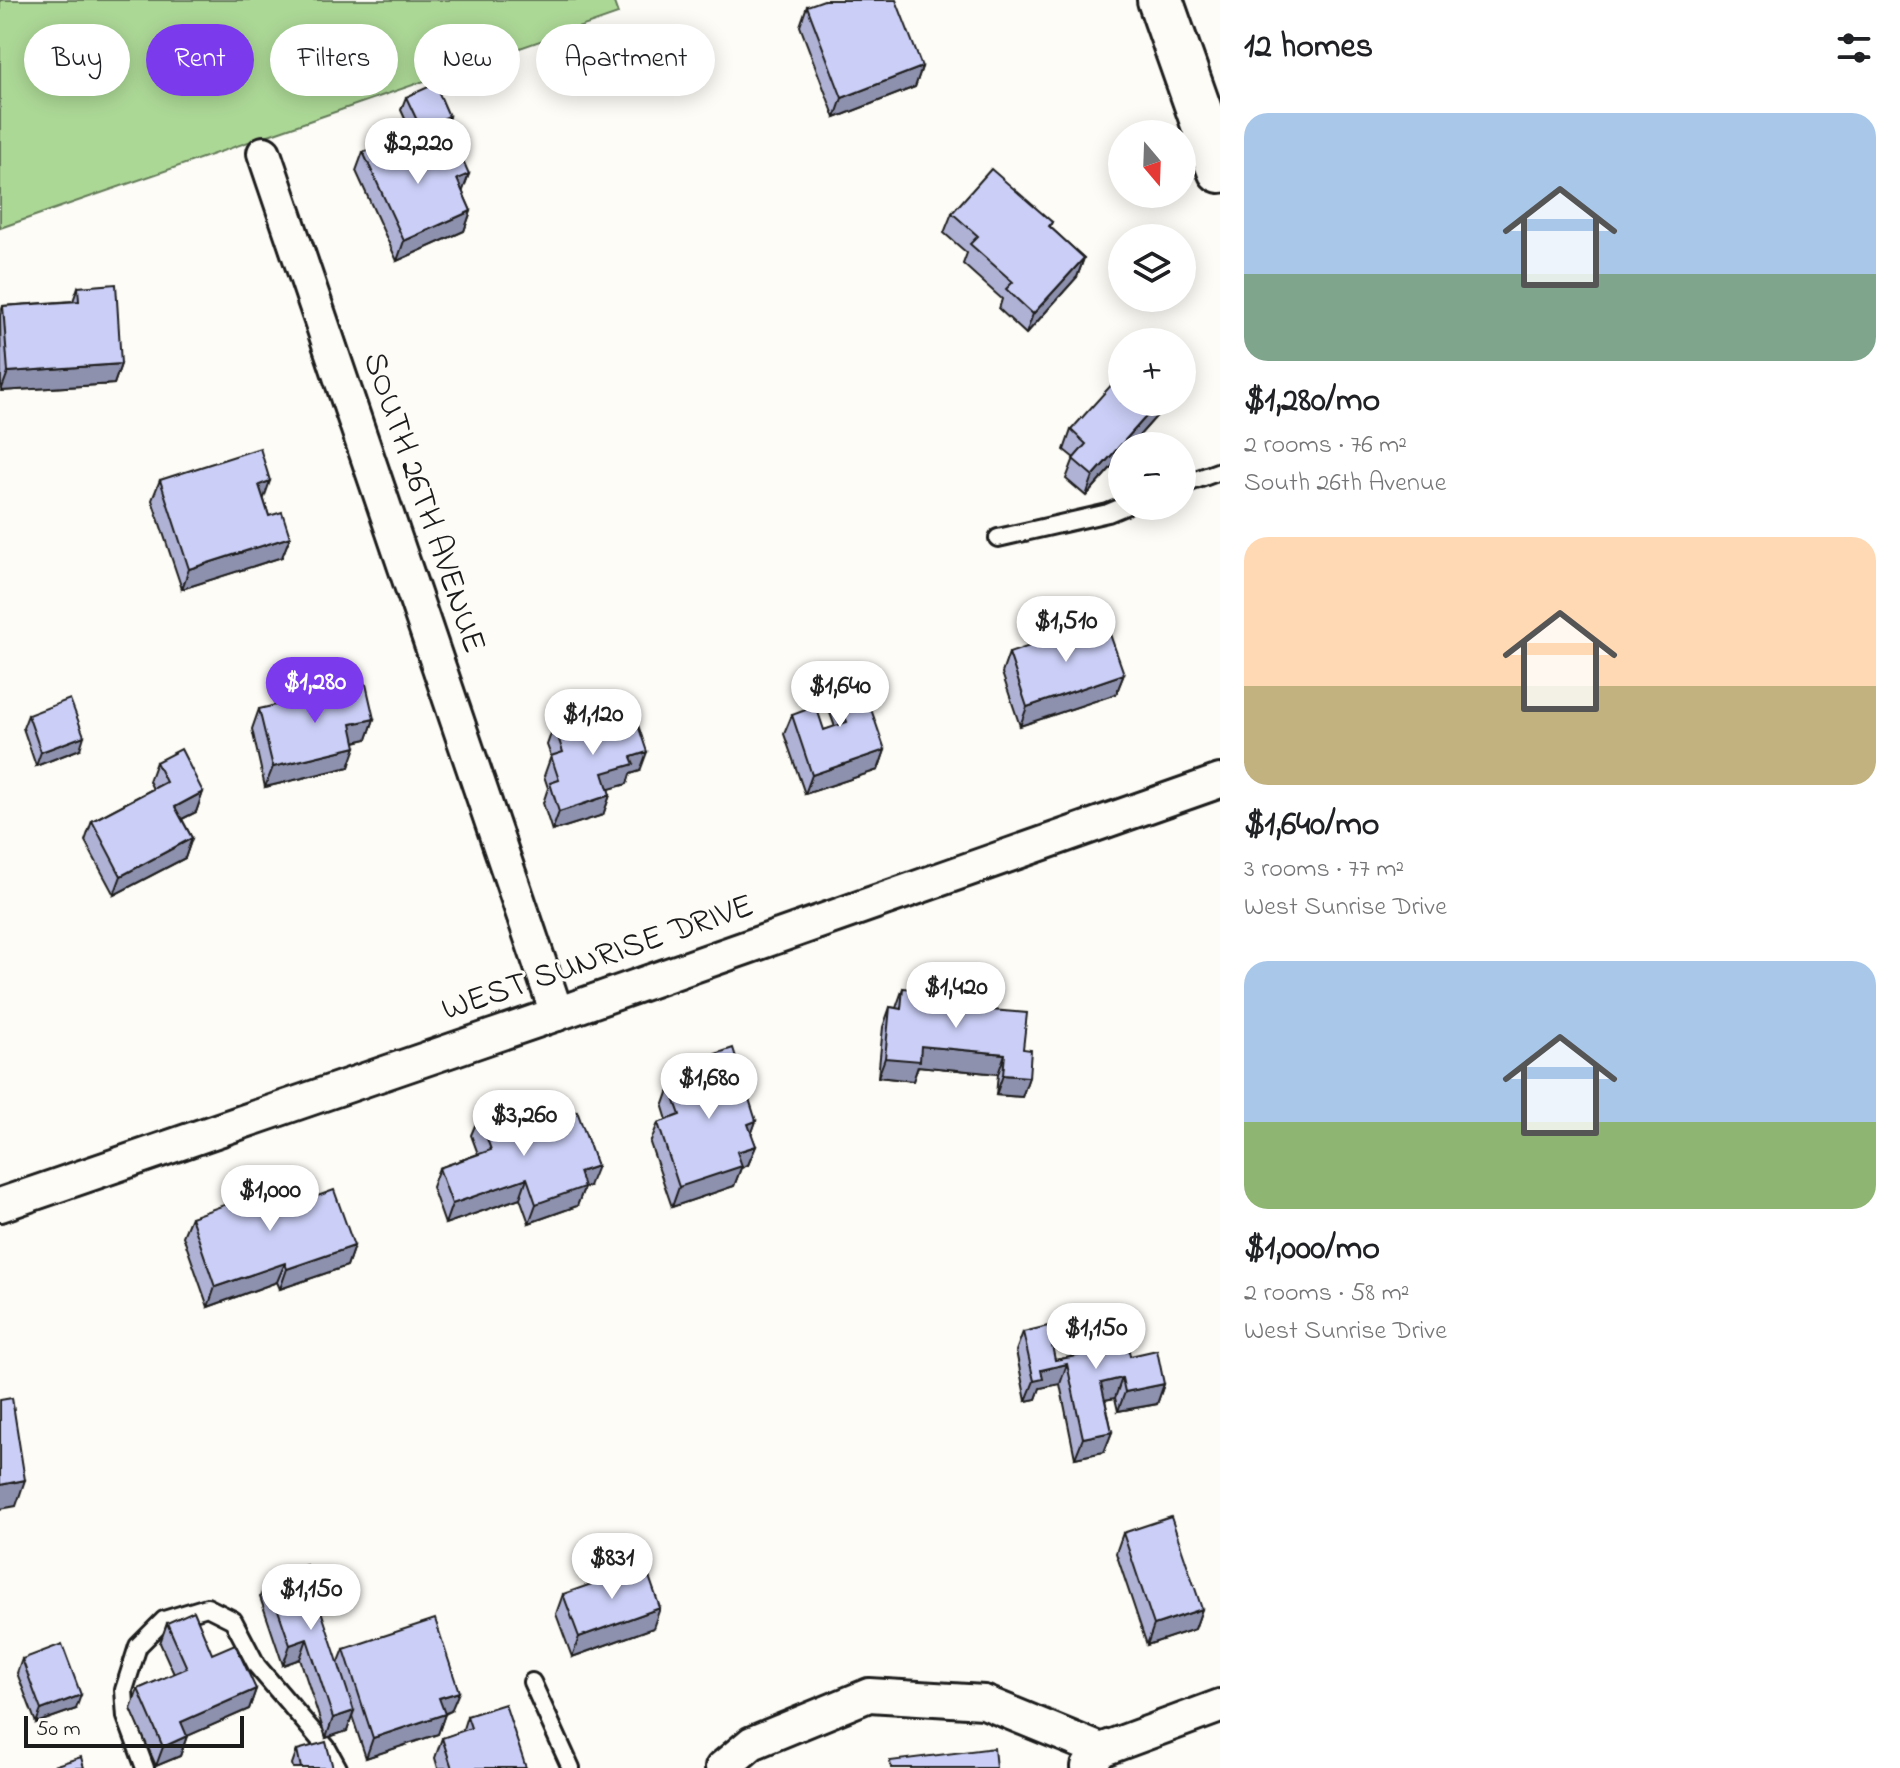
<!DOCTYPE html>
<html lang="en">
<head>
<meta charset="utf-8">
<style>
  :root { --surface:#fff; --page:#f6f6f6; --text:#202124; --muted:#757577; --accent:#7c3aed }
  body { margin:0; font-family:"Indie Flower",sans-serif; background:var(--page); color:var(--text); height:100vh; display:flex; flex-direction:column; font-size:30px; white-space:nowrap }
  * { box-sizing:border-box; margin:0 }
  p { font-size:26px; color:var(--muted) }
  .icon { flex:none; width:44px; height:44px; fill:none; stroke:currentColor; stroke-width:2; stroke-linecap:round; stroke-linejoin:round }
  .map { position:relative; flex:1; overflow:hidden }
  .sheet { display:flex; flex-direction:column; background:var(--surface); width:680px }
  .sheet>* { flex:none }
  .hud { position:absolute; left:24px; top:24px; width:760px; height:72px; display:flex; gap:16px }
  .needle { width:52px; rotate:161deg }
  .tools { position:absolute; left:1108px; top:120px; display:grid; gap:16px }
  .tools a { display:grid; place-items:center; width:88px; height:88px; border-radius:50%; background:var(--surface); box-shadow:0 4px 20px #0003; font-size:40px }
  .scale { position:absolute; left:24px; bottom:20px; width:220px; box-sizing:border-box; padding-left:8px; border:4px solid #1c1c1c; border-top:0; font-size:22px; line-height:28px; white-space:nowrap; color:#1c1c1c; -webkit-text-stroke:6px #fdfcf7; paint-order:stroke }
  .price { position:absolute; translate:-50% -68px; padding:0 18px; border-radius:28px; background:#fff; color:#222; font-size:26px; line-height:52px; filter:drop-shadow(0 2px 4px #0008) }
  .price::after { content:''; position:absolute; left:50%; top:48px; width:24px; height:18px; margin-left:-12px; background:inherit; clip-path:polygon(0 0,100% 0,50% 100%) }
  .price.current { background:var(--accent); color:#fff }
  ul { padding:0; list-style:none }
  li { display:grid; align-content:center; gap:16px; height:424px; padding:0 24px }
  li span { display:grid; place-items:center; height:248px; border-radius:24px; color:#555 }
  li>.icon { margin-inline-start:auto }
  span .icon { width:144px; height:144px; fill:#fffc; stroke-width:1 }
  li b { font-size:34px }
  h2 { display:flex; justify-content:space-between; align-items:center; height:96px; padding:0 24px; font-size:34px }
  .pill { padding:0 28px; border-radius:36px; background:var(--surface); box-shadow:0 4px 20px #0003; font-size:28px; line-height:72px }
  .pill.current { background:var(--accent); color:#fff }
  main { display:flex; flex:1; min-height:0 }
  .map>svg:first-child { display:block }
</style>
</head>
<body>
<main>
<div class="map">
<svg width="1220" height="1768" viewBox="0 0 1220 1768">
  <rect width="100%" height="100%" fill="#fdfcf7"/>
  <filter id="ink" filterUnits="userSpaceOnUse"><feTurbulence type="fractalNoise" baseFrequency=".0125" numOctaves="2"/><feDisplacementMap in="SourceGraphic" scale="16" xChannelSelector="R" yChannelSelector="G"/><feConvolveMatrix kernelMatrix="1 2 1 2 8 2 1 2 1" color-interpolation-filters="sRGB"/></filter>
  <g filter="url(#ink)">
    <polygon fill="#acd896" stroke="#647a59" stroke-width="2" points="0,0 613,0 618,14 0,228"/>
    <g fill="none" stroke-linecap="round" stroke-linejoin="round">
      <g stroke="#1c1c1c" stroke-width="22">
        <g id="lane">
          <polyline points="1182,485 1220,471"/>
          <polyline points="998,538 1108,513 1125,506"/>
          <polyline points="532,1682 571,1768"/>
          <polyline points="145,1768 126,1717 124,1690 138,1646 164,1620 207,1607 233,1620 257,1666 327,1748 338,1768"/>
        </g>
      </g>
      <g stroke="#1c1c1c" stroke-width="38">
        <g id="street">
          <polyline points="264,153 557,1014"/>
          <polyline points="0,1205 557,1014 1220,781"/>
          <polyline points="1088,1767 1101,1750 1220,1706"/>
          <polyline points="722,1768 752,1743 869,1695 984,1702 1101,1750"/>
        </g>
      </g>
      <g stroke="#1c1c1c" stroke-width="50">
        <polyline id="secondary" points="1160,0 1220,170"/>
      </g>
      <use href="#lane" stroke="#fdfcf7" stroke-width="16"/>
      <use href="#street" stroke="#fdfcf7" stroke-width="32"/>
      <use href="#secondary" stroke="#fdfcf7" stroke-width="44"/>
    </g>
    <g fill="#afb2d4" stroke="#1c1c1c" stroke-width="2">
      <polygon points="807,6 922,67 915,87 835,118 800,26"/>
      <polygon points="406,97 449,116 445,130 416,143 401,110"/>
      <polygon points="363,152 414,161 449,164 469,174 462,191 471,211 464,231 397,261 356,171"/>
      <polygon points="952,213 1052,222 1050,227 1084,258 1077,277 1026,334 999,309 1002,299 963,264 967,253 944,233"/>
      <polygon points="78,287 121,364 114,384 1,391 0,315 3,306 73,301"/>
      <polygon points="1122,402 1169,402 1130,446 1122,446 1122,455 1086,496 1066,479 1074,458 1064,450 1071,430"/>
      <polygon points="160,480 264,500 269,516 290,537 282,557 182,589 152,500"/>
      <polygon points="1009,653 1124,674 1116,694 1020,726 1002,673"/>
      <polygon points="832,680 885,750 878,770 805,794 784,734 792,715 824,730 835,727 825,699"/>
      <polygon points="259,709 374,719 367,739 355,742 349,767 265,787 252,729"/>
      <polygon points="28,715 80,749 36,766 23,728"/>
      <polygon points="590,724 640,771 630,774 627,784 608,789 610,795 603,815 552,831 543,803 548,788 544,776 551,756 547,745 554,725"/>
      <polygon points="156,762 203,792 196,812 182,819 192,838 185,858 114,895 85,841 92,821 153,789 149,781"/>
      <polygon points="903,988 944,1006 1023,1049 1029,1077 1022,1097 996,1095 998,1074 918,1066 913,1081 878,1077 883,1027 890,1007 896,1008"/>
      <polygon points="698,1060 756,1121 751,1134 756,1146 748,1165 741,1168 734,1186 672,1207 650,1143 658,1123 667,1120 663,1107 670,1087 691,1080"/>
      <polygon points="479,1116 519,1131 589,1186 584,1188 577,1206 529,1223 520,1198 445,1224 432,1187 439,1168 478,1154 471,1135"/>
      <polygon points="290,1206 354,1246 347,1266 280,1289 277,1282 208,1307 183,1236 191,1217"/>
      <polygon points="1023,1332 1055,1360 1071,1357 1078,1336 1130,1356 1164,1384 1157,1404 1118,1411 1115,1398 1105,1400 1112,1432 1104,1452 1075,1458 1060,1384 1040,1388 1036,1399 1026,1401 1016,1351"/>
      <polygon points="1123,1533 1202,1609 1195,1629 1147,1645 1116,1553"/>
      <polygon points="267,1578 338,1664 344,1649 451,1711 445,1714 438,1734 366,1758 352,1716 347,1731 326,1738 300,1659 283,1665 260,1597"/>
      <polygon points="563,1594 653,1628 572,1657 556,1614"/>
      <polygon points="167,1623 212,1654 256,1689 249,1709 187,1736 180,1756 156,1766 131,1709 138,1689 174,1674 160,1643"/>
      <polygon points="22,1659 76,1709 36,1723 17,1673"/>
      <polygon points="467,1716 526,1768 438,1768 435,1758 442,1738 462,1732"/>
      <polygon points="297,1750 333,1768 293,1768 292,1764"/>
    </g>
    <g fill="#8e91ad" stroke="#1c1c1c" stroke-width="2">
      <polygon points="922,67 915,87 835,118 842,98"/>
      <polygon points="449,116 445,130 416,143 421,129"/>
      <polygon points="469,174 462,193 457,179"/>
      <polygon points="471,211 464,231 397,261 404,241"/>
      <polygon points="1084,258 1077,277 1026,334 1033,314"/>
      <polygon points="121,364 114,384 1,391 8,372"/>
      <polygon points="1159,402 1169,402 1130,446 1122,446 1122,455 1086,496 1093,476"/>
      <polygon points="270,481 263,501 259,485"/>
      <polygon points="290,537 282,557 182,589 189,569"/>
      <polygon points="1124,674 1116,694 1020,726 1027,707"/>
      <polygon points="374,719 367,739 344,744 351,724"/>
      <polygon points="84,736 80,749 36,766 41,752"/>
      <polygon points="356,747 349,767 265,787 273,767"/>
      <polygon points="885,750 878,770 805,794 812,775"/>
      <polygon points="647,752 640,771 630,774 627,784 596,793 603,773 631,757"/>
      <polygon points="203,792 196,812 168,826 175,807"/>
      <polygon points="610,795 603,815 552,831 559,812"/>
      <polygon points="192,838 185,858 114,895 121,876"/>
      <polygon points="921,1046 1005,1054 998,1074 918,1066 913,1081 878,1077 885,1058"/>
      <polygon points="1003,1075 1029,1077 1022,1097 996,1095"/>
      <polygon points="756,1121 749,1141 748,1124"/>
      <polygon points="756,1146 748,1165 741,1168 734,1186 672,1207 679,1187 737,1152"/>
      <polygon points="597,1166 589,1186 584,1188 577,1206 529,1223 536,1204 579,1172"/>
      <polygon points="527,1178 520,1198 445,1224 452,1204"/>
      <polygon points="354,1246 347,1266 280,1289 287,1269"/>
      <polygon points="285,1263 277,1282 208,1307 215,1287"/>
      <polygon points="1067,1364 1060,1384 1040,1388 1036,1399 1026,1401 1034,1381 1041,1370"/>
      <polygon points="1122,1378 1115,1398 1094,1402 1101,1383"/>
      <polygon points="1164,1384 1157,1404 1118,1411 1125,1392"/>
      <polygon points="1112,1432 1104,1452 1075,1458 1083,1438"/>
      <polygon points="25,1480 16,1506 0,1509 0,1485"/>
      <polygon points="660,1608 653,1628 572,1657 579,1637"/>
      <polygon points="1202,1609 1195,1629 1147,1645 1154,1625"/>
      <polygon points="307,1639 300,1659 283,1665 290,1645"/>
      <polygon points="256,1689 249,1709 174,1742 181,1722"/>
      <polygon points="459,1692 451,1711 432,1718 439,1698"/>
      <polygon points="81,1695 76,1709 36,1723 41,1710"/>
      <polygon points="354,1711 347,1731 326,1738 333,1718"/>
      <polygon points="445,1714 438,1734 366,1758 373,1738"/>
      <polygon points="187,1736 180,1756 156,1766 163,1747"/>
    </g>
    <g fill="#cbcff7" stroke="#1c1c1c" stroke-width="2">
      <polygon points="824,0 896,0 922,67 842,98 807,6"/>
      <polygon points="435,84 449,116 421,129 406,97"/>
      <polygon points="402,134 414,161 442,149 449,164 462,158 469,174 457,179 471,211 404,241 363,152"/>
      <polygon points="991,169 1052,222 1049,226 1084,258 1033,314 1006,289 1013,282 970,244 978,236 952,213"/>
      <polygon points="116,284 121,364 8,372 3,306 79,301 78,287"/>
      <polygon points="1122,373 1122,402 1159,402 1093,476 1073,459 1086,444 1071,430"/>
      <polygon points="260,448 270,481 259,485 269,516 282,512 290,537 189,569 160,480"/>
      <polygon points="1105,620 1124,674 1027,707 1009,653"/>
      <polygon points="858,671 885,750 812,775 792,715 816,706 824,730 847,722 832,680"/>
      <polygon points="366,684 374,719 351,724 356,747 273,767 259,709"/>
      <polygon points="70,699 84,736 41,752 28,715"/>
      <polygon points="633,710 647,752 631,757 634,764 603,773 610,795 559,812 550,783 559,780 551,756 563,752 554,725 587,715 590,724"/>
      <polygon points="181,749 203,792 175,807 192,838 121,876 92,821 166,782 156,762"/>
      <polygon points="903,988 946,992 944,1006 1027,1013 1023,1049 1031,1050 1029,1077 1003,1075 1005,1054 921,1046 920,1061 885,1058 890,1007 901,1009"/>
      <polygon points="733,1048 756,1121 748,1124 756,1146 737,1152 742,1166 679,1187 658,1123 680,1115 670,1087 703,1076 698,1060"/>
      <polygon points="510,1104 519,1131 577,1111 597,1166 579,1172 584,1187 536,1204 527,1178 452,1204 439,1168 491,1150 479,1116"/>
      <polygon points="282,1184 290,1206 334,1190 354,1246 287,1269 285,1263 215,1287 191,1217"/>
      <polygon points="1048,1326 1055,1360 1082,1355 1078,1336 1124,1326 1130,1356 1157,1350 1164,1384 1125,1392 1122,1378 1101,1383 1112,1432 1083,1438 1067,1364 1041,1370 1043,1379 1034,1381 1023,1332"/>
      <polygon points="12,1398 25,1480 0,1485 0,1400"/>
      <polygon points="1171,1517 1202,1609 1154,1625 1123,1533"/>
      <polygon points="306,1565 354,1711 333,1718 307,1639 290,1645 267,1578"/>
      <polygon points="645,1565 660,1608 579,1637 563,1594"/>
      <polygon points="194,1611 212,1654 235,1644 256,1689 181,1722 187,1736 163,1747 138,1689 187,1668 167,1623"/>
      <polygon points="435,1619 459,1692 439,1698 445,1714 373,1738 344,1649"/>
      <polygon points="62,1644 81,1695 41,1710 22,1659"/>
      <polygon points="505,1704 526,1768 452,1768 442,1738 471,1728 467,1716"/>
      <polygon points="326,1742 333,1768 301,1768 297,1750"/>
      <polygon points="994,1748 996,1768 891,1768 890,1761"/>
      <polygon points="81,1757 84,1768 47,1768"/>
    </g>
  </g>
  <g text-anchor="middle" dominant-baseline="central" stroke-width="6" stroke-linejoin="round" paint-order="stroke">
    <g font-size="34" fill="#1c1c1c" stroke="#fdfcf7">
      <text transform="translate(423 503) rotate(71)">SOUTH 26TH AVENUE</text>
      <text transform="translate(598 959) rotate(-19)">WEST SUNRISE DRIVE</text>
    </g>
  </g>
</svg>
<div class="tools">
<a><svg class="needle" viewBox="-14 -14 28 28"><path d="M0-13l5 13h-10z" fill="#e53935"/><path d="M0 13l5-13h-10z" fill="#757577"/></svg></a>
<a><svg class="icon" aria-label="layers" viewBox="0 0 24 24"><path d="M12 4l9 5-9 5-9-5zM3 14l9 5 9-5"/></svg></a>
<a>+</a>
<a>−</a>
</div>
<div class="scale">50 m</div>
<b class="price" style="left:418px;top:186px">$2,220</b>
<b class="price" style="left:1066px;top:664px">$1,510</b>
<b class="price current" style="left:315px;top:725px">$1,280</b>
<b class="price" style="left:840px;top:729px">$1,640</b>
<b class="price" style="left:593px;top:757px">$1,120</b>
<b class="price" style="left:956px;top:1030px">$1,420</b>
<b class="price" style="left:709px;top:1121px">$1,680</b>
<b class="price" style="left:524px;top:1158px">$3,260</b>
<b class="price" style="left:270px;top:1233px">$1,000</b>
<b class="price" style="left:1096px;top:1371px">$1,150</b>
<b class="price" style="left:612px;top:1601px">$831</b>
<b class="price" style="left:311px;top:1632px">$1,150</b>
<div class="hud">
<a class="pill">Buy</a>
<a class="pill current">Rent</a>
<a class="pill">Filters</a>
<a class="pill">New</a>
<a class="pill">Apartment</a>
</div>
</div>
<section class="sheet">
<h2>12 homes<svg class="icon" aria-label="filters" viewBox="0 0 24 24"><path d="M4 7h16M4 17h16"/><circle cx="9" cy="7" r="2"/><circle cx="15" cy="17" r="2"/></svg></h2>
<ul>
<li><span style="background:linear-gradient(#a9c7e8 65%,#7fa58c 0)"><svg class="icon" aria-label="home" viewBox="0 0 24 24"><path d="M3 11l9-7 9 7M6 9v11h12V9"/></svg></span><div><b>$1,280/mo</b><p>2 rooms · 76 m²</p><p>South 26th Avenue</p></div></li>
<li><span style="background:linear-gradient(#ffd9b3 60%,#c2b280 0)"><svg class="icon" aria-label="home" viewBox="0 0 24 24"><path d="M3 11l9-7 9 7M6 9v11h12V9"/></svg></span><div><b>$1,640/mo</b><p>3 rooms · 77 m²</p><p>West Sunrise Drive</p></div></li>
<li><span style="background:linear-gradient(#a9c7e8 65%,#8fb573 0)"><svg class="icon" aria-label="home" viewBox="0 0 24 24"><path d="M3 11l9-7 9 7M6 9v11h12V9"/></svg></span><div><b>$1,000/mo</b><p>2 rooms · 58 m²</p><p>West Sunrise Drive</p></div></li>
</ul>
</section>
</main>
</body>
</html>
